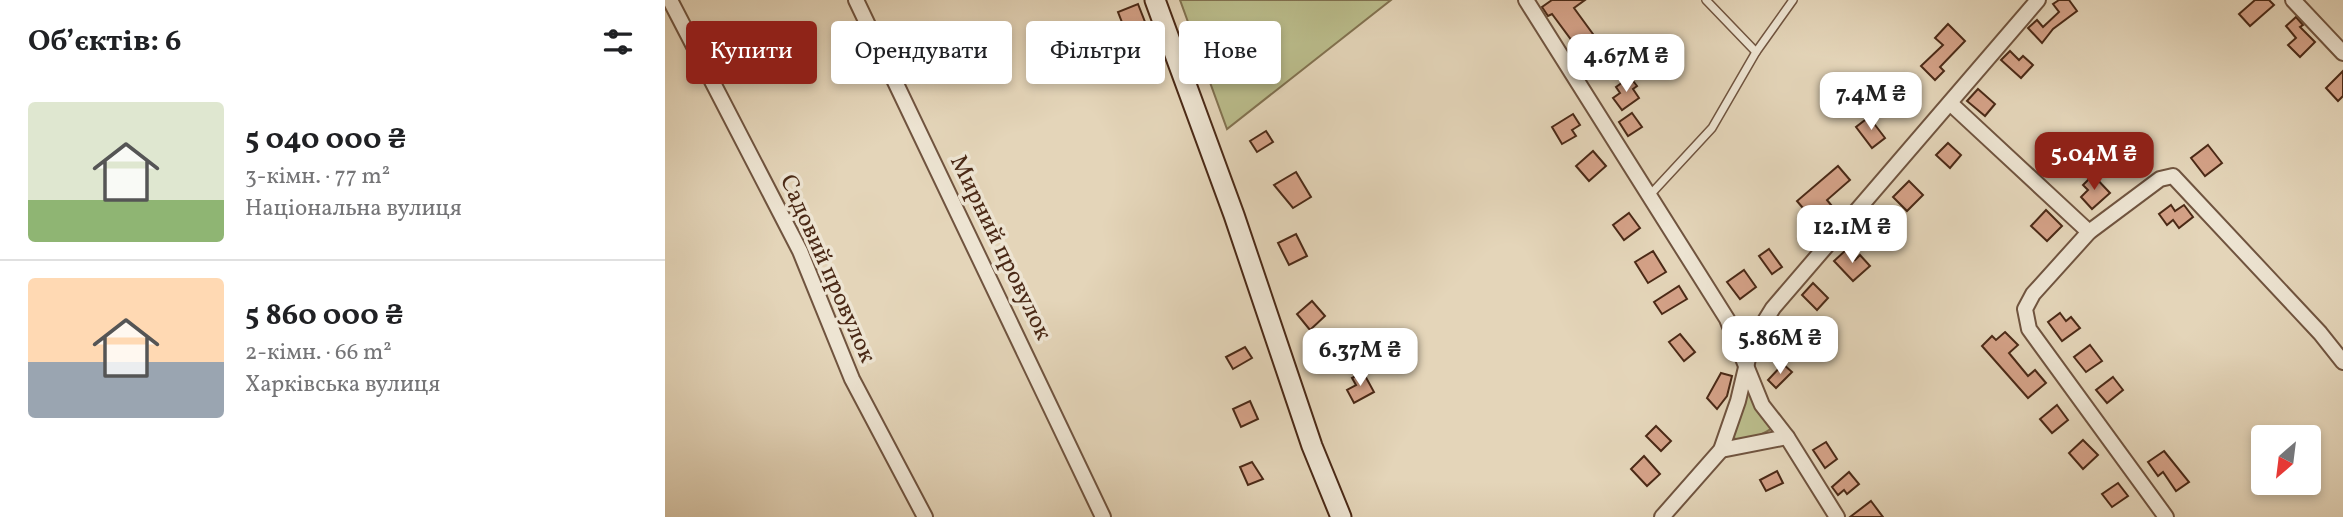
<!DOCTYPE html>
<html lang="uk">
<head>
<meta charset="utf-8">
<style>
  :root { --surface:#fff; --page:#f6f6f6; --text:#202124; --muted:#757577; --line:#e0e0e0; --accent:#8f2418 }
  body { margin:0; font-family:Vollkorn,serif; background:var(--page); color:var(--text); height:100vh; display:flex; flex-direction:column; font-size:26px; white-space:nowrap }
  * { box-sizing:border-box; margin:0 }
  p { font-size:23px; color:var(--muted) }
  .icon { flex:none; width:38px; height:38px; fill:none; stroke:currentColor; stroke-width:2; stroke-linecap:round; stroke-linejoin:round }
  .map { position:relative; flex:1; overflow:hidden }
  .side { display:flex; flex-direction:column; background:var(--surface); width:665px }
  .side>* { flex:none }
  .guide { position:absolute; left:21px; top:21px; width:665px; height:63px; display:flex; gap:14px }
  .needle { width:46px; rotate:208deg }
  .fabs { position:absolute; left:1586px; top:425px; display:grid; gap:14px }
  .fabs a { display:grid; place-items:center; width:70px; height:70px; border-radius:7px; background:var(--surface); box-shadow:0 4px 10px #0003; font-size:35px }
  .price { position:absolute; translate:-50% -60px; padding:0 16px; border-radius:14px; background:#fff; color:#222; font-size:23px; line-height:46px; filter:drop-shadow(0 2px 4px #0008) }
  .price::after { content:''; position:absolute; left:50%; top:42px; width:21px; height:16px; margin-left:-10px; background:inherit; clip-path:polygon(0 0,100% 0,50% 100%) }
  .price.active { background:var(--accent); color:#fff }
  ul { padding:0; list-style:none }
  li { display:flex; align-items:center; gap:21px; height:175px; padding:0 28px }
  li+li { border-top:2px solid var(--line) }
  li span { display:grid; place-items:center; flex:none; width:196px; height:140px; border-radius:7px; color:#555 }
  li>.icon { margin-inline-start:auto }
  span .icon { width:84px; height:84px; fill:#fffc; stroke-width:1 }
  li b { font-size:30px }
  h2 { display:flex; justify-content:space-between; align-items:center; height:84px; padding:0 28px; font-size:30px }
  .tag { padding:0 24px; border-radius:7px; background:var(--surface); box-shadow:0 4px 10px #0003; font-size:24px; line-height:63px }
  .tag.active { background:var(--accent); color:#fff }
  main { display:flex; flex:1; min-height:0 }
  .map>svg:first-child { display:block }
</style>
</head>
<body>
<main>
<section class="side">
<h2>Об’єктів: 6<svg class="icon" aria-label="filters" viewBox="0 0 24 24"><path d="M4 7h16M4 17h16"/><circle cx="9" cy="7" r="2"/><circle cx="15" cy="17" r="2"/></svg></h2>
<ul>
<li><span style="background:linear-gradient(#dfe7d0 70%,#8fb573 0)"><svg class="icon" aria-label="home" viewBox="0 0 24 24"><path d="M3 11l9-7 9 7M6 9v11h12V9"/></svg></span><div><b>5 040 000 ₴</b><p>3-кімн. · 77 m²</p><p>Національна вулиця</p></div></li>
<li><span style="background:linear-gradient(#ffd9b3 60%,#9aa5b1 0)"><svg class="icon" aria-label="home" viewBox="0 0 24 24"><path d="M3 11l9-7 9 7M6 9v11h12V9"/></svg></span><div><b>5 860 000 ₴</b><p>2-кімн. · 66 m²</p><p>Харківська вулиця</p></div></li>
</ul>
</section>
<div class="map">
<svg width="1678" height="517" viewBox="0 0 1678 517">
  <rect width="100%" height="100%" fill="#e4d5b9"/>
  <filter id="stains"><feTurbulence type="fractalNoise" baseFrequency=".00286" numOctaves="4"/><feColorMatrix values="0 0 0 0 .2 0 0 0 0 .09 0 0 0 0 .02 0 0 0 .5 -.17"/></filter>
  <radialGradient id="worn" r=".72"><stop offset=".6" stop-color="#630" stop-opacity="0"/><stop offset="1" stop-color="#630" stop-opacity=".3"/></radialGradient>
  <g fill="#babc8b" stroke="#827250" stroke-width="2">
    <polygon points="515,0 726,0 562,129"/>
    <path d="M1082,383l26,45c-12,6 -27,17 -40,10z"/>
  </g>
  <g fill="#d4a187" stroke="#4a2916" stroke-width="2">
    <polygon points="887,0 920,0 909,8 936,45 926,53 923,48 916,53 887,14 883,16 877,7"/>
    <polygon points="1394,0 1404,0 1412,11 1388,29 1377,43 1363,28 1372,20 1378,27 1394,12 1388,4"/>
    <polygon points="1590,0 1604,0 1609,5 1585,26 1574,14"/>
    <polygon points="473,4 480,22 460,30 453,12"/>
    <polygon points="1631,17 1638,25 1635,27 1650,42 1635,57 1623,45 1631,38 1621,26"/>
    <polygon points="1283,24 1300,41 1275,67 1279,71 1270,80 1256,66 1278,45 1270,38"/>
    <polygon points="1345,51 1354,60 1358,56 1368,65 1356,78 1336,60"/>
    <polygon points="1678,71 1678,96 1673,101 1661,88"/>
    <polygon points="965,77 972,86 968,89 974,98 957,110 948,98 955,93 951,87"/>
    <polygon points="1313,89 1330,104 1320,116 1302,101"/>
    <polygon points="967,113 977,127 963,136 954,122"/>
    <polygon points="908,114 915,125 907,130 911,136 897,144 887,127"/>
    <polygon points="1204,117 1220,138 1207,148 1191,127"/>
    <polygon points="601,131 608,142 592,152 585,141"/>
    <polygon points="1283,143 1296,155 1285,168 1271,155"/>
    <polygon points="1543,145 1557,163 1540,176 1526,158"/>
    <polygon points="928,151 941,166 924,181 911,166"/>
    <polygon points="1173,166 1185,180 1162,200 1171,211 1162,219 1157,213 1148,220 1132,201"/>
    <polygon points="631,172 646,197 628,208 609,185"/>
    <polygon points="1428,175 1445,193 1427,209 1416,197 1423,190 1418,185"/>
    <polygon points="1244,181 1258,195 1242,211 1228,197"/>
    <polygon points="1506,205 1510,211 1519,205 1528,217 1514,228 1508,220 1502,225 1494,214"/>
    <polygon points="1381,210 1397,226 1382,241 1366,226"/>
    <polygon points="964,213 975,228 959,240 948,225"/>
    <polygon points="1207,224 1212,230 1215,227 1223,236 1209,247 1197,232"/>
    <polygon points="631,234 642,256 624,265 613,243"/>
    <polygon points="1104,249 1117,267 1107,274 1094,256"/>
    <polygon points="1181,250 1190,260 1195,255 1205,266 1188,281 1169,261"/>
    <polygon points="988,251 1001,272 983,283 970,262"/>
    <polygon points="1079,270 1091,287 1075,299 1062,282"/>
    <polygon points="1148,283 1163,298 1152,310 1137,295"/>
    <polygon points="1014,286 1022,299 997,314 989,302"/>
    <polygon points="647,301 660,316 645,330 632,314"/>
    <polygon points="1395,313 1401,321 1406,317 1415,328 1397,341 1383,322"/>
    <polygon points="1340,332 1353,345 1344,353 1363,376 1370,370 1381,383 1363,398 1317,346 1327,336 1331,340"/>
    <polygon points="1015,334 1030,352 1019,361 1004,342"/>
    <polygon points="1425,345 1437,361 1421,372 1409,357"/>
    <polygon points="580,347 587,358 568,369 561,357"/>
    <polygon points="1118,364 1127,372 1111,388 1103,380"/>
    <polygon points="698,372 709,392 689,403 682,390 691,385 687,378"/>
    <polygon points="1056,373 1067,376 1062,396 1052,409 1042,398"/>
    <polygon points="1448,377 1458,390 1442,403 1431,390"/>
    <polygon points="585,401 593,419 576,427 568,409"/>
    <polygon points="1392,405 1403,420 1387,433 1375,419"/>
    <polygon points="991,426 1006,441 996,451 981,436"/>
    <polygon points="1418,440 1433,455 1418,469 1404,453"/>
    <polygon points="1161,442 1172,459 1160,468 1148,450"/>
    <polygon points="1499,451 1524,482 1511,491 1498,472 1493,476 1483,462"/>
    <polygon points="979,456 995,474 982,486 966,469"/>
    <polygon points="587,462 598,479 583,485 575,467"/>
    <polygon points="1112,471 1118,483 1101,491 1095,480"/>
    <polygon points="1184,472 1194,484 1182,494 1179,490 1173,495 1167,487"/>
    <polygon points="1453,483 1463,496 1447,507 1437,494"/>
    <polygon points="1206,501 1218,517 1185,517"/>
  </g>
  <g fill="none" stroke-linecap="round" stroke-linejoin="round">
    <g stroke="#70543f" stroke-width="10">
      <g id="lane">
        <polyline points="1041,0 1091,52"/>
        <polyline points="984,196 1047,128 1091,52 1128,0"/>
      </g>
    </g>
    <g stroke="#70543f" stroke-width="18">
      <g id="street">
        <polyline points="5,0 135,251 187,379 260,517"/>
        <polyline points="191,0 438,517"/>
        <polyline points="861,0 1062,319 1097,405 1122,437 1172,517"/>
        <polyline points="1628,0 1678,53"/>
        <polyline points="1285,103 1424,232"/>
        <polyline points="1056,450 1122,437"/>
        <polyline points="997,517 1056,450 1073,401 1087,342 1108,308 1373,0"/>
        <polyline points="1501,517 1364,329 1360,309 1368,294 1424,232 1495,179 1508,176 1655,333 1678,362"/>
      </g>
    </g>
    <g stroke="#4a2916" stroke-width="23">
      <polyline id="secondary" points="490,0 569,215 647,446 676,517"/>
    </g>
    <use href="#lane" stroke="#ede4d2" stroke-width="7"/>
    <use href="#street" stroke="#ede4d2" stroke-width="14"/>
    <use href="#secondary" stroke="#ede4d2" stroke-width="19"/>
  </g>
  <g text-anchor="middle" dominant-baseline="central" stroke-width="7" stroke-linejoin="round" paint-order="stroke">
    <g font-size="24" fill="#4a2916" stroke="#ede4d2">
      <text transform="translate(335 248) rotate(64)">Мирний провулок</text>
      <text transform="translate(162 269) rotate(66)">Садовий провулок</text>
    </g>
  </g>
  <rect width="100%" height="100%" filter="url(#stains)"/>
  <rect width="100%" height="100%" fill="url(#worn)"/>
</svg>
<div class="fabs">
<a><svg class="needle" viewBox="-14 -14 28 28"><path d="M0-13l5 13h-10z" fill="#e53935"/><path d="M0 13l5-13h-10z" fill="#757577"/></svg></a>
</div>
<b class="price" style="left:961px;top:94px">4.67M ₴</b>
<b class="price" style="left:1206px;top:132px">7.4M ₴</b>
<b class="price active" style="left:1429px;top:192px">5.04M ₴</b>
<b class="price" style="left:1187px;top:265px">12.1M ₴</b>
<b class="price" style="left:1115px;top:376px">5.86M ₴</b>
<b class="price" style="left:695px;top:388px">6.37M ₴</b>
<div class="guide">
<a class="tag active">Купити</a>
<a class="tag">Орендувати</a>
<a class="tag">Фільтри</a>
<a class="tag">Нове</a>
</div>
</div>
</main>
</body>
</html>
